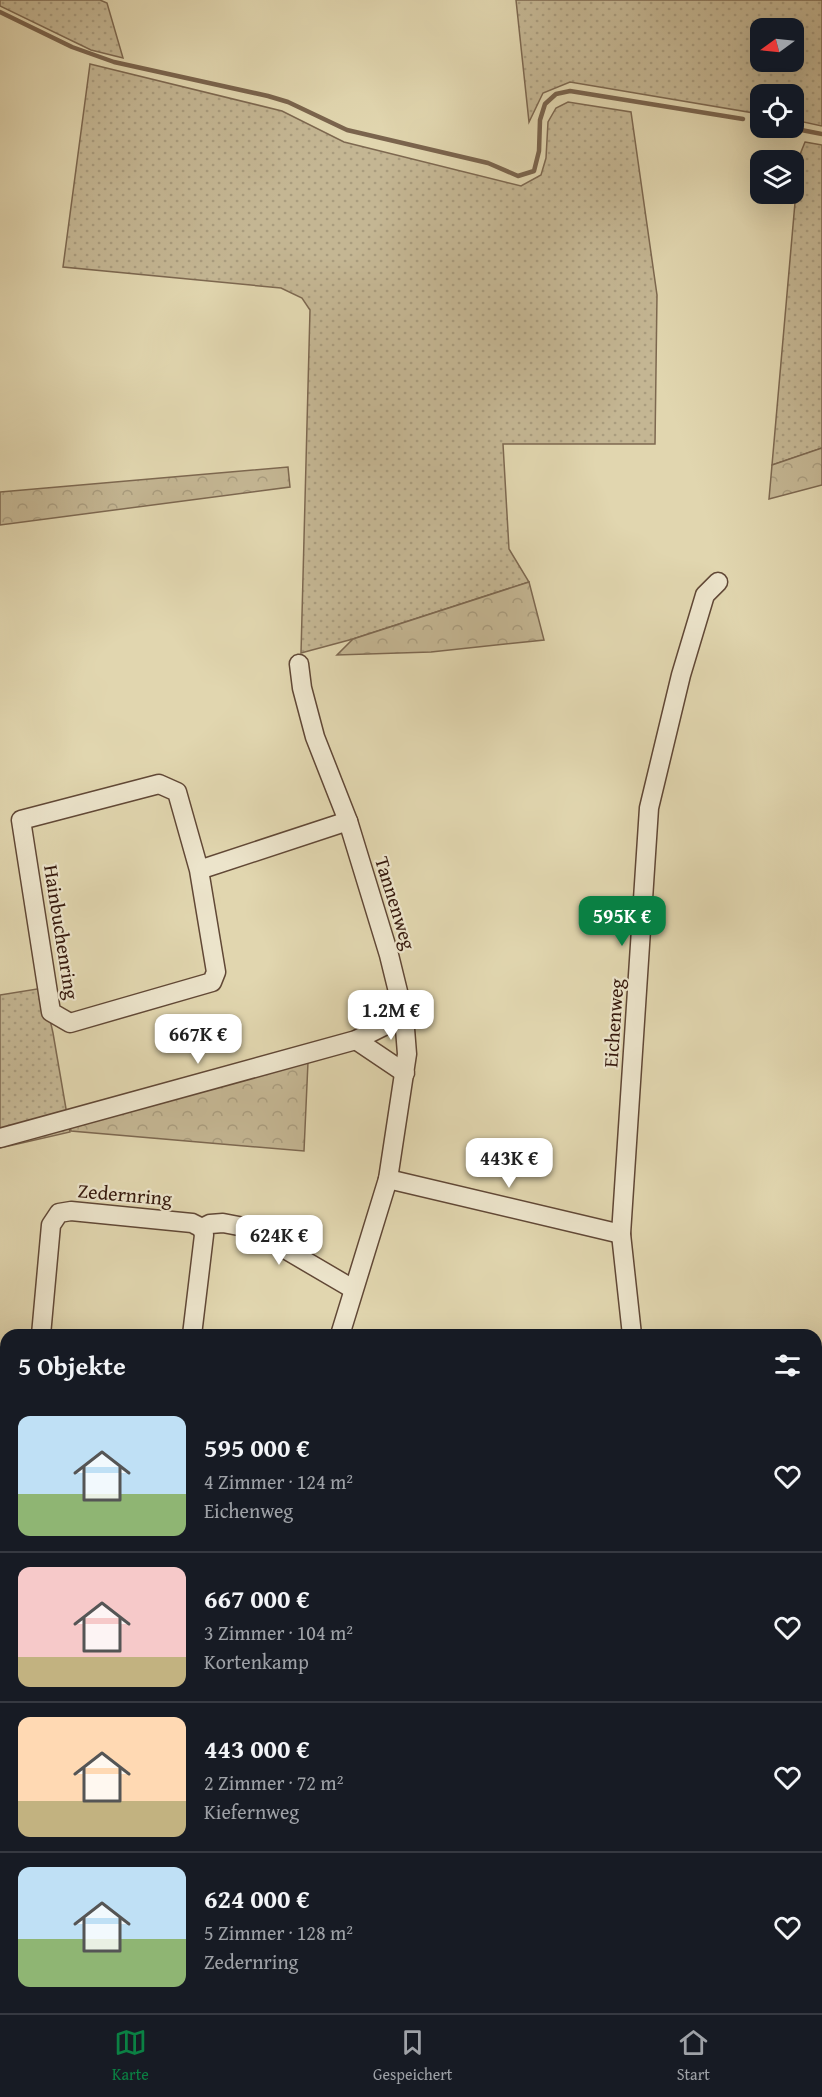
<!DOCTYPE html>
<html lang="de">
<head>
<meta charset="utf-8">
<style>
  :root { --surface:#171b24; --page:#20242c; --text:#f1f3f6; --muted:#9ea1a6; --line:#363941; --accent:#0b8043 }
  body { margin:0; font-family:"Gentium Book Plus",serif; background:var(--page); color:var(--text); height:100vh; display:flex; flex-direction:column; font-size:22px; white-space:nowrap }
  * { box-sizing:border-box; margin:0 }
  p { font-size:20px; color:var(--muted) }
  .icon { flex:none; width:33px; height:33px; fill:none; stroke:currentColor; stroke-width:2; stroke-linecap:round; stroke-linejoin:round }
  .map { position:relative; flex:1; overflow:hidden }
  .drawer { position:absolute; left:0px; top:1329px; width:822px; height:684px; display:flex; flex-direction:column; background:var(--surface); border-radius:18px 18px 0 0; box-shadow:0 6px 24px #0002 }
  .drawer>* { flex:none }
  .needle { width:39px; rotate:255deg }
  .tools { position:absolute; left:750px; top:18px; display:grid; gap:12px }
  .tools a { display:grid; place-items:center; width:54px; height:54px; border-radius:12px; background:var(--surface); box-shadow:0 6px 24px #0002; font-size:30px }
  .price { position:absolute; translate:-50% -51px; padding:0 14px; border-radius:12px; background:#fff; color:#222; font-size:20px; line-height:39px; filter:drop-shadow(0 2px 3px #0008) }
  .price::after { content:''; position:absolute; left:50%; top:36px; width:18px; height:14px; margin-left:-9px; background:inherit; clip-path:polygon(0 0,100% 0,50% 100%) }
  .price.selected { background:var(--accent); color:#fff }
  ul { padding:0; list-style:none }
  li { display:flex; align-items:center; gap:18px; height:150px; padding:0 18px }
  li+li { border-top:2px solid var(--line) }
  li span { display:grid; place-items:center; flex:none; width:168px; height:120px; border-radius:12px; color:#555 }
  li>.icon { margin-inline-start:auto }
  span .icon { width:72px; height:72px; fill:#fffc; stroke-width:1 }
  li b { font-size:26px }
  h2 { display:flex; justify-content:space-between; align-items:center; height:72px; padding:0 18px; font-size:26px }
  .menu { display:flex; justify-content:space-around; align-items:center; height:84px; border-top:2px solid var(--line); background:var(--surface); font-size:16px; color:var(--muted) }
  .menu a { display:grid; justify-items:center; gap:3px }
  .menu .selected { color:var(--accent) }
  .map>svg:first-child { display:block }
</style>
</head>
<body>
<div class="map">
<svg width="822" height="2013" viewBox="0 0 822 2013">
  <defs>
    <pattern id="grass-dots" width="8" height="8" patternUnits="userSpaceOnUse" patternTransform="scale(1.5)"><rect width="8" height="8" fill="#c4b693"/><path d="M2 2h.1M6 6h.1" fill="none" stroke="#a99c7e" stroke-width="1.8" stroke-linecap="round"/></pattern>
    <pattern id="forest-crowns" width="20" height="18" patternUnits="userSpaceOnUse" patternTransform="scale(1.5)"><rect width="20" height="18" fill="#c4b693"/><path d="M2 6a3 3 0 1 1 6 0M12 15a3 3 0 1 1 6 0" fill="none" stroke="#a99c7e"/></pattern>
  </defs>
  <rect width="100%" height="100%" fill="#e1d6af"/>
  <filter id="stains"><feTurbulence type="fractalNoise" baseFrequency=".00333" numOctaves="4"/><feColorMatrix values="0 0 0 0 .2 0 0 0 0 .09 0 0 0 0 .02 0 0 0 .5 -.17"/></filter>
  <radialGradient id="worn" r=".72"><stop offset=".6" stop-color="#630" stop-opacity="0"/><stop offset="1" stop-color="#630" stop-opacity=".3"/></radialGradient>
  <g fill="url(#grass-dots)" stroke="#7d6850" stroke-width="1.5" fill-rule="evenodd">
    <polygon points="0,0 100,0 107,3 123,58 91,50 0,6"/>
    <path d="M516,0h306v126l-28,-6v-26h-34v20l-190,-32 -27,11 -14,29zM760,28h34v34h-34z"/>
    <polygon points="90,64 282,111 344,142 521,186 541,175 546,158 548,122 556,108 568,102 631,112 657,295 655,444 503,444 509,549 529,582 353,639 301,653 310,310 302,298 281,288 63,267"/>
    <polygon points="805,142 822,145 822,448 772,465 799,157"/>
    <polygon points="43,988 53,1033 70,1132 0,1148 0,995"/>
    <polygon points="319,2007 517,2007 517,2013 321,2013"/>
  </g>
  <g fill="url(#forest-crowns)" stroke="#7d6850" stroke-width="1.5">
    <polygon points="822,448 822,485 769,499 772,465"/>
    <polygon points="288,467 290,487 0,525 0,492"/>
    <polygon points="529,582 544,640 431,652 337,655 353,639"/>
    <polygon points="308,1062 304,1151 71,1131 69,1121"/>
  </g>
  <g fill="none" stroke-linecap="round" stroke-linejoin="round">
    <g stroke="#7a644d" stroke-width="4.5">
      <polyline points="0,12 72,47 114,62 268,96 288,102 347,130 488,163 518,176 534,171 539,151 540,120 545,104 556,94 570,91 743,119"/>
      <polyline points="758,121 760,122"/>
      <polyline points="791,128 822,134"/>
    </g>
    <g stroke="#614836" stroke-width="21">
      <g id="minor">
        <polyline points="299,664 302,688 315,737 348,821 389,955 404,1016 407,1054 388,1179 340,1335"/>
        <polyline points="199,870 216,972 212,982 70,1023 51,1012 21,820 159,784 177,792 199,870 348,821"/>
        <polyline points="356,1040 405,1073"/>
        <polyline points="0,1138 356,1040 404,1016"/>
        <polyline points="388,1179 621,1234"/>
        <polyline points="202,1228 210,1224 223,1223 249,1228 353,1289"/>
        <polyline points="41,1335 51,1225 59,1213 71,1211 192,1223 202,1228"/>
        <polyline points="192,1335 204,1235 202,1228"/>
        <polyline points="632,1335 621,1234 649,808 681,675 705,595 718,582"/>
        <polyline points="816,1440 822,1440"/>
        <polyline points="0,1625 6,1625"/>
        <polyline points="816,1735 822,1735"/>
        <polyline points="606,2013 606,2007"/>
      </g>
    </g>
    <g stroke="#614836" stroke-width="26">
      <g id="tertiary">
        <polyline points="816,1571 822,1571"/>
        <polyline points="54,2013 59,2007"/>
      </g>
    </g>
    <use href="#minor" stroke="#ece4cb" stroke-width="18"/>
    <use href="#tertiary" stroke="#ece4cb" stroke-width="22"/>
  </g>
  <g text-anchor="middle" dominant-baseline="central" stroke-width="4.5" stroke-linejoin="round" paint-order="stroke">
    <g font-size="20" fill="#36190d" stroke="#ece4cb">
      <text transform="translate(396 903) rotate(73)">Tannenweg</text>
      <text transform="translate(62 932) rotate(81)">Hainbuchenring</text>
      <text transform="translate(613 1023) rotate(-86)">Eichenweg</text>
      <text transform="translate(125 1194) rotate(5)">Zedernring</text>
    </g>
  </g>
  <rect width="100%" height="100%" filter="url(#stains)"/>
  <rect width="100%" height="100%" fill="url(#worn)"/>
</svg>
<div class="tools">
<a><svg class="needle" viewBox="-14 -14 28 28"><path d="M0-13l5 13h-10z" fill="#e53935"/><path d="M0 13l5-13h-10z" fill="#9ea1a6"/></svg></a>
<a><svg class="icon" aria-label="locate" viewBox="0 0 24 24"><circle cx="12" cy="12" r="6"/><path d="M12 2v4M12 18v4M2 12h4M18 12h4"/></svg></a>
<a><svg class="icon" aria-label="layers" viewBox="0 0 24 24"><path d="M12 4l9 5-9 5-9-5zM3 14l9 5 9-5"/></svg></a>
</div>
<b class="price selected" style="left:622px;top:947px">595K €</b>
<b class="price" style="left:391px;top:1041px">1.2M €</b>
<b class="price" style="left:198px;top:1065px">667K €</b>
<b class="price" style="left:509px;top:1189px">443K €</b>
<b class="price" style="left:279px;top:1266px">624K €</b>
<section class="drawer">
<h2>5 Objekte<svg class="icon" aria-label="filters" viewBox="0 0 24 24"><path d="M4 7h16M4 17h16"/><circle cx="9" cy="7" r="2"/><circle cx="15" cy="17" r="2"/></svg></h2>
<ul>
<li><span style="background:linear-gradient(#bfe0f5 65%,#8fb573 0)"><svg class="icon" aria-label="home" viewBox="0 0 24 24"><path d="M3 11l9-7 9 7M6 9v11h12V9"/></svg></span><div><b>595 000 €</b><p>4 Zimmer · 124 m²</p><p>Eichenweg</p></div><svg class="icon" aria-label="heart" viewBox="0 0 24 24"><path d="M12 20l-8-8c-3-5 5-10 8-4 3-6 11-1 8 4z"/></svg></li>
<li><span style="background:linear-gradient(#f6c9c9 75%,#c2b280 0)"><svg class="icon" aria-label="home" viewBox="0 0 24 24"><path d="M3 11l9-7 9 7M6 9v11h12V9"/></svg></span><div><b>667 000 €</b><p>3 Zimmer · 104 m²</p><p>Kortenkamp</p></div><svg class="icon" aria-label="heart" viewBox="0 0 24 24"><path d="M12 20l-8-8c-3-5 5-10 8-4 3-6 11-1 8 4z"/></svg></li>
<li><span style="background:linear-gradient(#ffd9b3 70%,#c2b280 0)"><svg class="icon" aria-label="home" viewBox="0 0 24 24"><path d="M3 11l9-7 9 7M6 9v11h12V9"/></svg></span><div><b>443 000 €</b><p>2 Zimmer · 72 m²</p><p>Kiefernweg</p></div><svg class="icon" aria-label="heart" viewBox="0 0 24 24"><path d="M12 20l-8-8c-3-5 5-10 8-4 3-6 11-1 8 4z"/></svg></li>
<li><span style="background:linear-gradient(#bfe0f5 60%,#8fb573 0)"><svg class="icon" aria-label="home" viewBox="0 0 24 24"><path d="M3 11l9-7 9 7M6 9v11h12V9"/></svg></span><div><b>624 000 €</b><p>5 Zimmer · 128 m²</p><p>Zedernring</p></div><svg class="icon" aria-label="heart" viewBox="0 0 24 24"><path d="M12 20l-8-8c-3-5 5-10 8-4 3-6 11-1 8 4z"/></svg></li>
</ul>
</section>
</div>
<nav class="menu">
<a class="selected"><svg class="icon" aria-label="map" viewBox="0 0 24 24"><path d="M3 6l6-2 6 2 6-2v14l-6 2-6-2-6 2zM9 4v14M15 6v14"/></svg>Karte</a>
<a><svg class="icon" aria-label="saved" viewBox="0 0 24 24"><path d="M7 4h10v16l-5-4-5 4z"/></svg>Gespeichert</a>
<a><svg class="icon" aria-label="home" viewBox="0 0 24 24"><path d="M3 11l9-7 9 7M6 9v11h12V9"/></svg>Start</a>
</nav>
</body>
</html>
